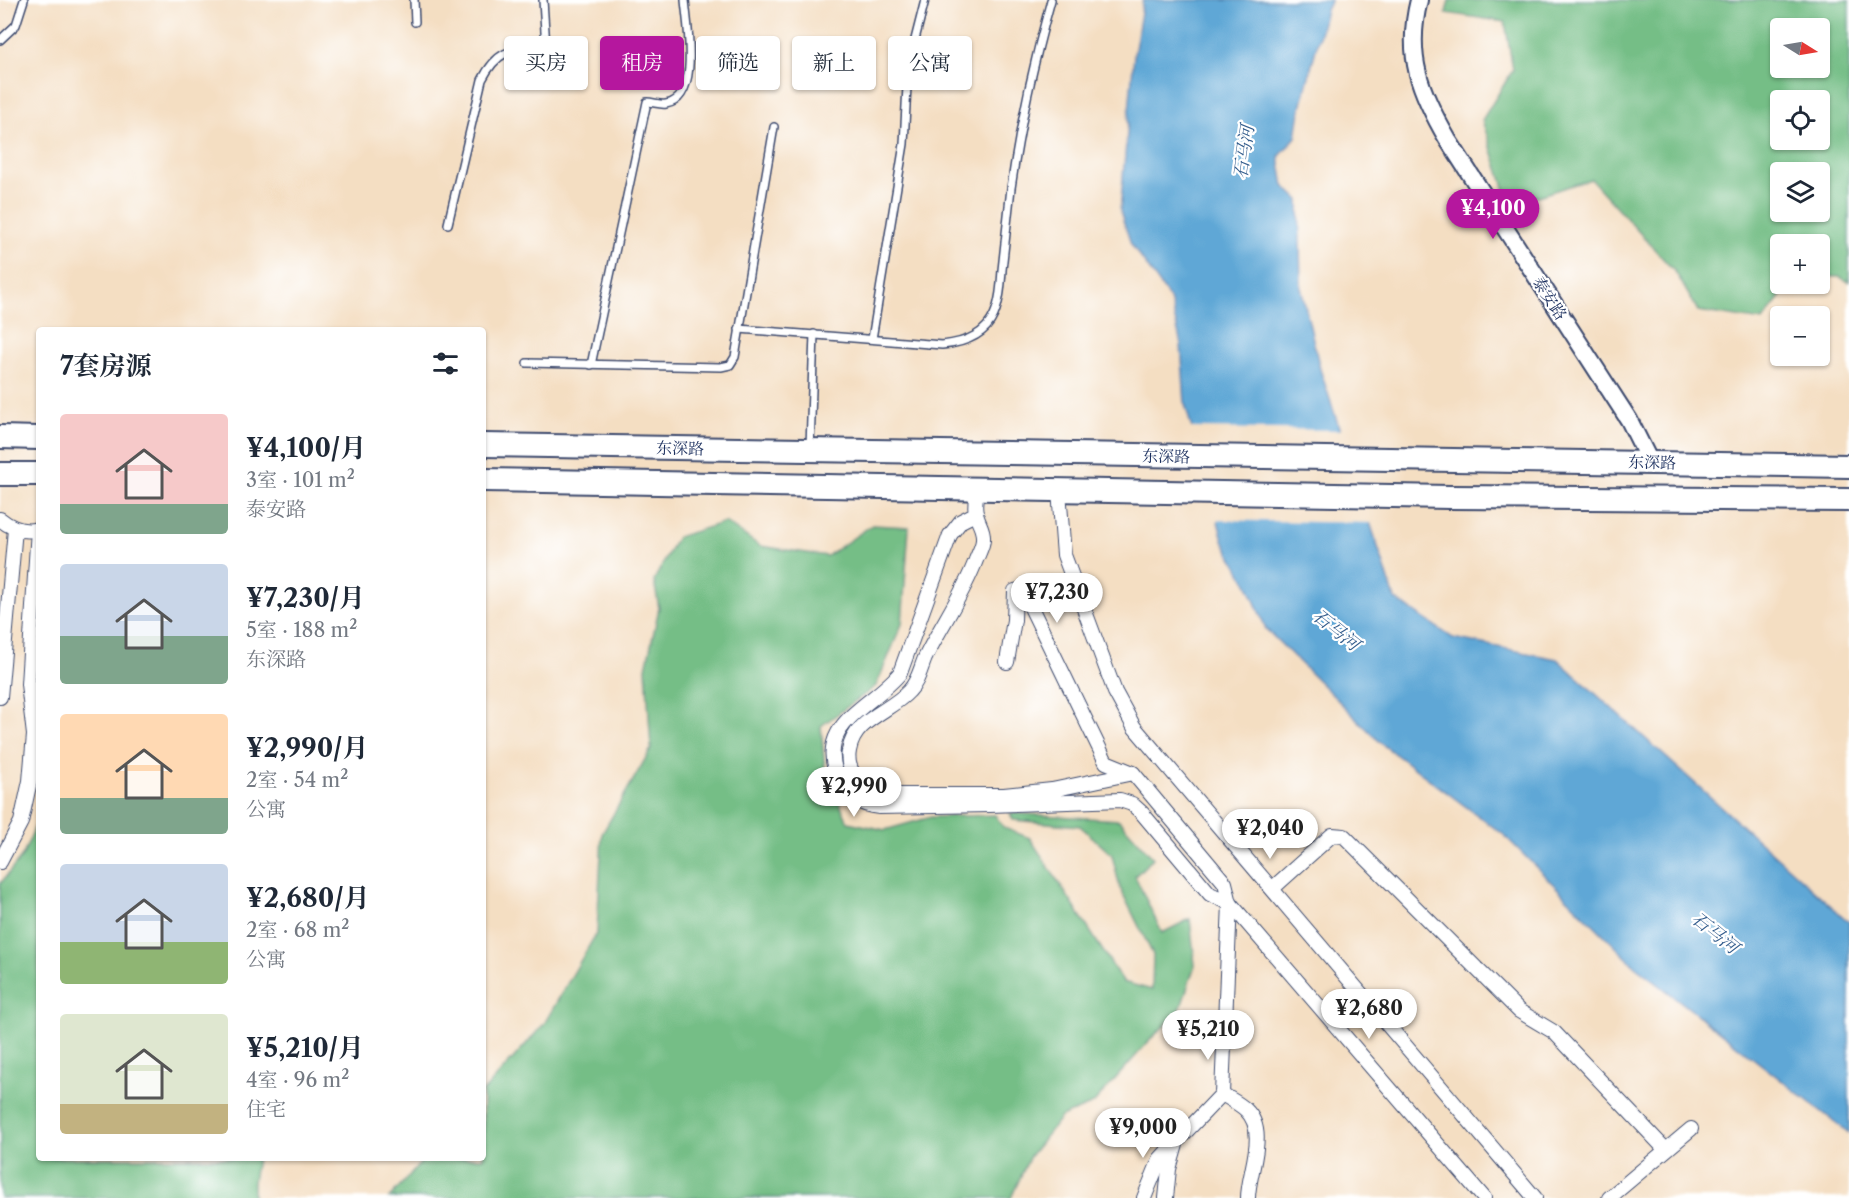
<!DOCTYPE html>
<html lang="zh">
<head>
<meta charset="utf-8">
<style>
  :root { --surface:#fff; --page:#f6f6f7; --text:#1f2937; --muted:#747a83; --accent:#b5179e }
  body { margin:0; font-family:"Libre Caslon Text","Noto Serif SC",serif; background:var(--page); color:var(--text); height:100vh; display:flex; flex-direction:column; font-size:22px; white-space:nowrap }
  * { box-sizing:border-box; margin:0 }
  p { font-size:20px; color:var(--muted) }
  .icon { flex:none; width:33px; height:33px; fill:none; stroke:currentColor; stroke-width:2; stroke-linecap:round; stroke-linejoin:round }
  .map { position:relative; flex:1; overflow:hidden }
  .drawer { position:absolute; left:36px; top:327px; width:450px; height:834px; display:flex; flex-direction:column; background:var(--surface); border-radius:6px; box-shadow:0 2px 4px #0004 }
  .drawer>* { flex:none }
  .hud { position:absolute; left:504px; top:36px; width:570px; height:54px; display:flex; gap:12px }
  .needle { width:39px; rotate:101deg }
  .fabs { position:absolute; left:1770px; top:18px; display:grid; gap:12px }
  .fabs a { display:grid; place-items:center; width:60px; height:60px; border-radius:6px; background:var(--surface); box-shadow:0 2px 4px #0004; font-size:30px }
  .price { position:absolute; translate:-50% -51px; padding:0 14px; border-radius:21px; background:#fff; color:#222; font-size:20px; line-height:39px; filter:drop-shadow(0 2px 3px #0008) }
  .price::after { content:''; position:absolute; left:50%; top:36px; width:18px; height:14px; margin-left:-9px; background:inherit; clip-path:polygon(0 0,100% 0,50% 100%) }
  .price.selected { background:var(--accent); color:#fff }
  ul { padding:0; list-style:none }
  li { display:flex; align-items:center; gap:18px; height:150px; padding:0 24px }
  li span { display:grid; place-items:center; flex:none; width:168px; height:120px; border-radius:6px; color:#555 }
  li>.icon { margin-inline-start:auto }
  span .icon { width:72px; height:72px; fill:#fffc; stroke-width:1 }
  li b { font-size:26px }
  h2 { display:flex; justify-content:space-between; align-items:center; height:72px; padding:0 24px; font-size:26px }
  .tag { padding:0 21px; border-radius:6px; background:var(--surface); box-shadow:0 2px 4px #0004; font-size:21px; line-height:54px }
  .tag.selected { background:var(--accent); color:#fff }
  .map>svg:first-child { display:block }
</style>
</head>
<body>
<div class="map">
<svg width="1849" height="1198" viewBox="0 0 1849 1198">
  <rect width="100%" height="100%" fill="#fff"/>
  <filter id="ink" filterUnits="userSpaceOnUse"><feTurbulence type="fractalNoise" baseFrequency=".0167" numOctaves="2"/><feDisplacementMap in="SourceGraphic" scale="12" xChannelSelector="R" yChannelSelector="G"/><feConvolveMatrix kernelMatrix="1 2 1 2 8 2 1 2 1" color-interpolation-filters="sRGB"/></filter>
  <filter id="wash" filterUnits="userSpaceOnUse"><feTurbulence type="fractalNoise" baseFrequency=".008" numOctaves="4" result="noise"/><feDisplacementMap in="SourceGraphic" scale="24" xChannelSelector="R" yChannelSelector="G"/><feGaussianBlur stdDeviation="1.35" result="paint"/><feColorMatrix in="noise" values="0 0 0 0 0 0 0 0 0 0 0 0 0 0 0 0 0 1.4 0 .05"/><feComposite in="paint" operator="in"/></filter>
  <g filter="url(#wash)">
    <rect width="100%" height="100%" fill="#f4dec2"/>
    <g fill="#74be86" stroke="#487672" stroke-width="1.5" fill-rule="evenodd">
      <path d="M1449,0h400v282l-9,-5 -20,-1v-32h-40v40h9l-26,37 -65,-10 -22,-38 -85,-94 -81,26 -28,-85 31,-50 -8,-48 -59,-9zM1780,28h40v40h-40zM1780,100h40v40h-40zM1780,172h40v40h-40z"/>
      <polygon points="725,522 760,546 827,556 872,525 909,527 902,624 876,686 821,726 825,770 848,822 885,830 931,817 995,815 1004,828 1030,838 1123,982 1152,990 1153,955 1120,888 1112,855 1080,826 1013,820 1010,813 1119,820 1153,858 1135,876 1162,933 1190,919 1195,965 1180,1010 1150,1040 1093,1104 1061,1117 1030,1156 1011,1198 389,1198 425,1158 483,1158 483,1092 544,1024 597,932 602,834 651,749 646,668 659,608 654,580 677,537"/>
      <polygon points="39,817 39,1158 257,1158 253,1182 253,1198 0,1198 0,884 23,855"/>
    </g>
    <polygon fill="#5fa7d6" stroke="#3d6b9a" stroke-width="1.5" points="1143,0 1331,0 1326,10 1300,111 1296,137 1279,157 1284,186 1299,200 1301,288 1320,369 1395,599 1453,638 1557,659 1849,922 1849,1133 1635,966 1504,835 1383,745 1266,629 1248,585 1224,543 1185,404 1181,344 1170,299 1131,244 1120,211 1134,55"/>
    <polygon fill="#f4dec2" points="1189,428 1343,430 1374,523 1215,520"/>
  </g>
  <g filter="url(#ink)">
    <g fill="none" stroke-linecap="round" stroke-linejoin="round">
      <g stroke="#3c496d" stroke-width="10">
        <g id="service">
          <polyline points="414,0 415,22"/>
          <polyline points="0,40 16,25 24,0"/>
          <path d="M448,224l34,-144c17,-33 31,-30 64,-33l-3,-47"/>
          <path d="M739,329l203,16c20,-2 43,-9 52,-30 6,-14 7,-30 8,-45 3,-27 6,-55 9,-82 9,-63 23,-127 40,-188"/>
          <polyline points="872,339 904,144 908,67 925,0"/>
          <polyline points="527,363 721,367 730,365 735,357 774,127"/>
          <path d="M591,365l56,-263c6,0 13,3 19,2 35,-5 21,-80 19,-104"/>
          <polyline points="810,446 814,334"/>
        </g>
      </g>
      <g stroke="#3c496d" stroke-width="16">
        <g id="minor">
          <polyline points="1059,491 1064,555 1115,692 1134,727 1535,1198"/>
          <path d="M975,514l-14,7 -11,14 -50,138c-29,35 -87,51 -61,107 9,18 21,25 40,27l111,-2 130,-5 12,4 10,9 68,81 20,9 -5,-20 -92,-110 -81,17 -48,5h-123c-18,-6 -36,-23 -32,-44 5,-32 41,-39 60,-60 9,-9 11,-21 16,-33 16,-33 38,-63 51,-98 2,-6 7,-14 7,-21 1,-11 -6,-17 -7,-26 -2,-7 0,-16 1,-23"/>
          <path d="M0,519c12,10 24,14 39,10"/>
          <polyline points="1007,662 1014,620 1015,591 1021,590 1024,593 1106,762 1133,773"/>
          <polyline points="0,697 15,529"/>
          <polyline points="0,862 21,822 30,781 34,735 28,684 38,529"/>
          <polyline points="1273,888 1332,835 1344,836 1519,1011 1554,1032 1665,1149"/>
          <polyline points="1230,903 1484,1198"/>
          <path d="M1222,1094c8,5 18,10 24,16 23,22 2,62 2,88"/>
          <polyline points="1144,1198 1160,1159 1174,1144"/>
          <polyline points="1166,1198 1169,1169 1177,1141 1222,1094 1230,903"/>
          <polyline points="1609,1198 1691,1129"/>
        </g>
      </g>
      <g stroke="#3c496d" stroke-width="20">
        <path id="tertiary" d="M1419,0c-14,56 1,92 29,140l181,280 21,42"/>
      </g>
      <g stroke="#3c496d" stroke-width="26">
        <g id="trunk">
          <polyline points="0,437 39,438"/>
          <polyline points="483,445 1849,466"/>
          <polyline points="0,474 39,474"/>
          <polyline points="483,480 1450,497 1849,500"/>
        </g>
      </g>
      <use href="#service" stroke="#fff" stroke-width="7"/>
      <use href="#minor" stroke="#fff" stroke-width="14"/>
      <use href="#tertiary" stroke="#fff" stroke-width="16"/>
      <use href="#trunk" stroke="#fff" stroke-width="22"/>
    </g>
  </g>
  <g text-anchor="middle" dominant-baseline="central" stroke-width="4.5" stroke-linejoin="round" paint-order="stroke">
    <g font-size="16" fill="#1b2f5e" stroke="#fff">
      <text transform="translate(1550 298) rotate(57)">泰安路</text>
      <text transform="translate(680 448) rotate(1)">东深路</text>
      <text transform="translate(1166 456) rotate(1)">东深路</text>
      <text transform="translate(1652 462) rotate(1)">东深路</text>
    </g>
    <g font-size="18" font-style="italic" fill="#365f8e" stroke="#fff">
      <text transform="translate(1244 152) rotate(-82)">石马河</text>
      <text transform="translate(1336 630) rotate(39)">石马河</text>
      <text transform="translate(1715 933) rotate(39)">石马河</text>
    </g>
  </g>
</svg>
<div class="fabs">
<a><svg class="needle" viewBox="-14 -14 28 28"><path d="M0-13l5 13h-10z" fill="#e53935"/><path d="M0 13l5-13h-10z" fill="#747a83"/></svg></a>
<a><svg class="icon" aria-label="locate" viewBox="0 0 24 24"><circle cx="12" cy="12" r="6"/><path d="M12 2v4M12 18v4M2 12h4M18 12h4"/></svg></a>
<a><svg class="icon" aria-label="layers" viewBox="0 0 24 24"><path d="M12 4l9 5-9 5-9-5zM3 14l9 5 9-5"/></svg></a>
<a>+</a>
<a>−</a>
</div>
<b class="price selected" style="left:1493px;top:240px">¥4,100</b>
<b class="price" style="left:1057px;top:624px">¥7,230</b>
<b class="price" style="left:854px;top:818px">¥2,990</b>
<b class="price" style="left:1270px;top:860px">¥2,040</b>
<b class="price" style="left:1369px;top:1040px">¥2,680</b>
<b class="price" style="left:1208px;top:1061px">¥5,210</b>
<b class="price" style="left:1143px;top:1159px">¥9,000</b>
<div class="hud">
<a class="tag">买房</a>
<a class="tag selected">租房</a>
<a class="tag">筛选</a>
<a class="tag">新上</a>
<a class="tag">公寓</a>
</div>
<section class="drawer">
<h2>7套房源<svg class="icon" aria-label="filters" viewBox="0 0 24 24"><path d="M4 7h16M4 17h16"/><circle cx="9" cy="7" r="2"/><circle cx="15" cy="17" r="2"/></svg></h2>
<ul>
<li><span style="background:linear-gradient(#f6c9c9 75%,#7fa58c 0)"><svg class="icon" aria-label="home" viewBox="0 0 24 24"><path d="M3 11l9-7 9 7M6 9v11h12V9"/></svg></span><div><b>¥4,100/月</b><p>3室 · 101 m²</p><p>泰安路</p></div></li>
<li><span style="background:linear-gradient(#c9d6e8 60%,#7fa58c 0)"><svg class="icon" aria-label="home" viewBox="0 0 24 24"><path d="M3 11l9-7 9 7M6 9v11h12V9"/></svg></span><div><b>¥7,230/月</b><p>5室 · 188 m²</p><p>东深路</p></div></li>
<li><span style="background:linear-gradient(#ffd9b3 70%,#7fa58c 0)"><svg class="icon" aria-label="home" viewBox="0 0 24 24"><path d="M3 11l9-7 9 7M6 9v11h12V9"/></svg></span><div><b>¥2,990/月</b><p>2室 · 54 m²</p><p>公寓</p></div></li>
<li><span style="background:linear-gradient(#c9d6e8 65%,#8fb573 0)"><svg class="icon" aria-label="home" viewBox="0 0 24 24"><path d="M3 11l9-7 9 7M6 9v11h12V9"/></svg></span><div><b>¥2,680/月</b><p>2室 · 68 m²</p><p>公寓</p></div></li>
<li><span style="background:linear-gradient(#dfe7d0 75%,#c2b280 0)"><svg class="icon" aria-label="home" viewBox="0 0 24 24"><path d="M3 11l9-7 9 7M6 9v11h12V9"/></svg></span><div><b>¥5,210/月</b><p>4室 · 96 m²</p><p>住宅</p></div></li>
</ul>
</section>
</div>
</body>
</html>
